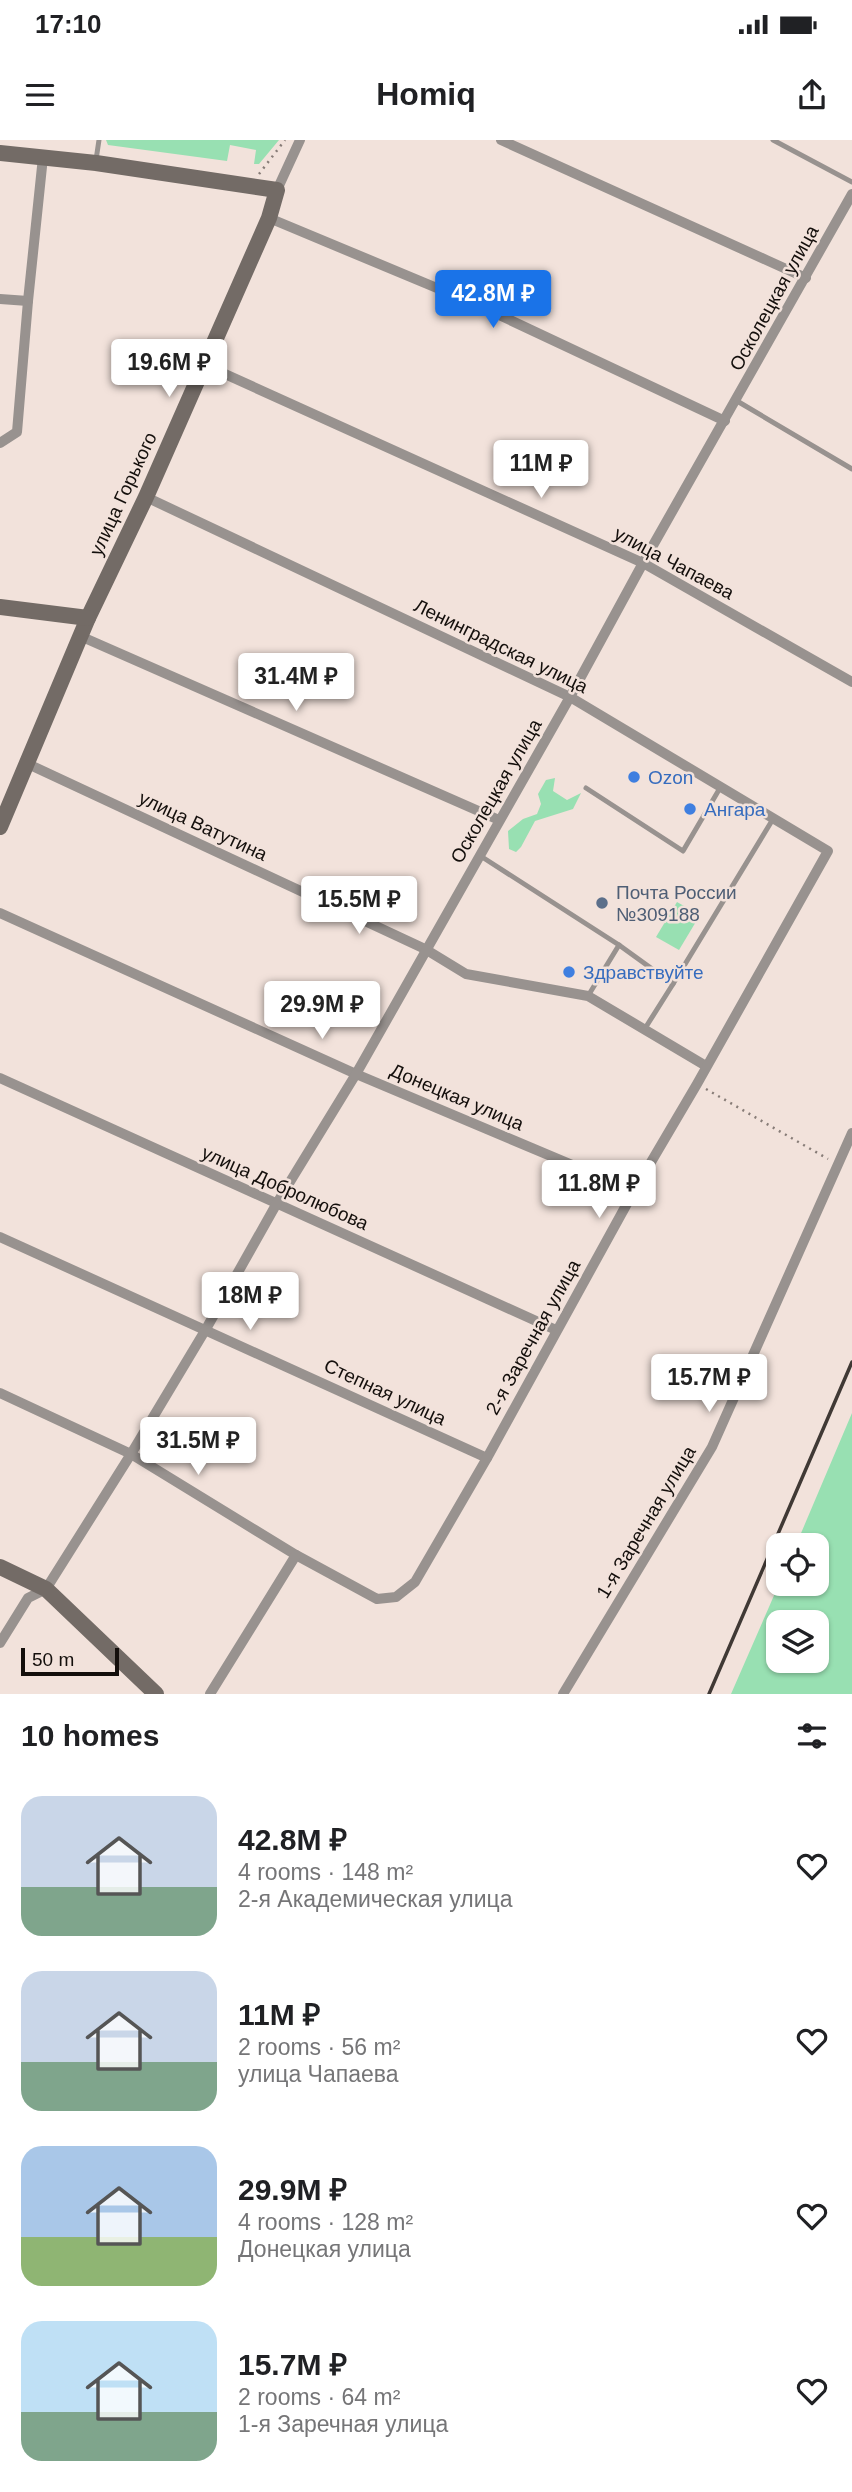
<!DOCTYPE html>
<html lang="en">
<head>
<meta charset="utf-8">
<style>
  :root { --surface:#fff; --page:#f2f2f2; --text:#202124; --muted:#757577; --accent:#1a73e8 }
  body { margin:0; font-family:Helvetica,sans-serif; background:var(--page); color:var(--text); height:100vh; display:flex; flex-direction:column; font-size:26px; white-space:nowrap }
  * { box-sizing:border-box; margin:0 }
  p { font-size:23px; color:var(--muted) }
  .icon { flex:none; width:38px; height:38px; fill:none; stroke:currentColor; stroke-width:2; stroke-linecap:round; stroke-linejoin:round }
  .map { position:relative; height:1554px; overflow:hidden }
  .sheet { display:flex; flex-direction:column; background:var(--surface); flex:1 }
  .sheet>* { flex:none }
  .tools { position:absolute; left:766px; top:1393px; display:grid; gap:14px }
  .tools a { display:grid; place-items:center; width:63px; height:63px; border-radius:14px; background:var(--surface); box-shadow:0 2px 5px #0004; font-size:35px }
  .scale { position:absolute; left:21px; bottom:18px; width:98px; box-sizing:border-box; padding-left:7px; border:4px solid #140f0c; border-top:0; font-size:19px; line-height:24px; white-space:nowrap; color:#140f0c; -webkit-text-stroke:5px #f2e2db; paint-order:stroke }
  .price { position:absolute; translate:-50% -60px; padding:0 16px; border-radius:7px; background:#fff; color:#222; font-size:23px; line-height:46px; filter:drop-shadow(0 2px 4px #0008) }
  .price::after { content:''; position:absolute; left:50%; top:42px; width:21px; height:16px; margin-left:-10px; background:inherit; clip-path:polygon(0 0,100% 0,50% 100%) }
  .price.on { background:var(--accent); color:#fff }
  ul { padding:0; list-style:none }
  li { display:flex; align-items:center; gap:21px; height:175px; padding:0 21px }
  li span { display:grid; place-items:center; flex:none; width:196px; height:140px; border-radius:21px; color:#555 }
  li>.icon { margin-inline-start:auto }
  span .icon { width:84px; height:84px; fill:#fffc; stroke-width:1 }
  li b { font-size:30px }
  h2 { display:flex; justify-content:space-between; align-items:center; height:84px; padding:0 21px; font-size:30px }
  .status { display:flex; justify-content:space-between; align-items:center; height:49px; padding:0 35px; background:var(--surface); direction:ltr }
  .status svg { height:19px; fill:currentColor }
  header { display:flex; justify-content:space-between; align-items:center; height:91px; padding:0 21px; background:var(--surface); font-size:32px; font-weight:700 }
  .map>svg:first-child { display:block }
</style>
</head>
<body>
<div class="status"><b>17:10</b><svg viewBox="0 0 49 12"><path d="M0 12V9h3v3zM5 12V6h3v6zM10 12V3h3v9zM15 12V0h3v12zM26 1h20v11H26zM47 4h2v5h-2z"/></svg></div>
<header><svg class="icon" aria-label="menu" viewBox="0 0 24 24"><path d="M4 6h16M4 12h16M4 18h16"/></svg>Homiq<svg class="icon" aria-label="share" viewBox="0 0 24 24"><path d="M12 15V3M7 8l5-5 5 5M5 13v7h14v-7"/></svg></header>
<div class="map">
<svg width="852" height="1554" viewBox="0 0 852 1554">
  <rect width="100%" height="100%" fill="#f2e2db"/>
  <g fill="#98e0b2" fill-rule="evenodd">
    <polygon points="106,0 279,0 259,24 254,24 256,10 230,5 227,21 108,5"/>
    <polygon points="555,638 553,651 567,660 581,653 573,669 535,681 521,707 516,712 509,709 508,691 523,679 537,674 541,664 538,654 546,640"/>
    <polygon points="677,762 700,775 679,810 656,797"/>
    <path d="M852,1273v281h-121l48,-110h38v-39h-21zM779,1482h38v39h-38z"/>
  </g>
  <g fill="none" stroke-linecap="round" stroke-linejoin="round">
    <g stroke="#877c77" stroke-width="2.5" stroke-dasharray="2 5" stroke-linecap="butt">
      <polyline points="259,34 285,0"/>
      <polyline points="706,949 828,1019"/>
    </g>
    <g stroke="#98928f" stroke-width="5">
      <polyline points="773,0 852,42"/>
      <polyline points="96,20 99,0"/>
      <polyline points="737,261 852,329"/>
      <polyline points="586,648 683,711 720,648"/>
      <polyline points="479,715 619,805 673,844 644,890"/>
      <polyline points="673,844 773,679"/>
      <polyline points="588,856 619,805"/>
    </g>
    <g stroke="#98928f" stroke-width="10">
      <polyline points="501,0 806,138"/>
      <polyline points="277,50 300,0"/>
      <polyline points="269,78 480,166 725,281"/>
      <polyline points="0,159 28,161"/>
      <polyline points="205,225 643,423 852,542"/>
      <polyline points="0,303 17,292 28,161 43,17"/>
      <polyline points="80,496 499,680"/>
      <polyline points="28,624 425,809 466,834 588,856 706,926"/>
      <polyline points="0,773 356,934 634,1051"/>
      <polyline points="0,938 556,1190"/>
      <polyline points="0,1097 487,1318"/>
      <polyline points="0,1253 131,1314 296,1415 377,1459 396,1457 415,1442 487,1318 634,1051 697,944 828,711 570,557 146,357"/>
      <polyline points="0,1503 28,1458 46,1449 131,1314 206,1189 277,1063 356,934 570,557 643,423 852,54"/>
      <polyline points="210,1554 296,1415"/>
      <polyline points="563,1554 712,1307 852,993"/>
    </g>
    <g stroke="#736b66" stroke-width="16">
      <polyline points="0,13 96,23 277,50 269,78 146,357 88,478 0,687"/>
      <polyline points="0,467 88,478"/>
      <polyline points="0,1427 46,1449 156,1554"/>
    </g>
    <polyline stroke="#403935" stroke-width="3.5" points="709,1554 852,1222"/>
  </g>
  <g fill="#3f7fe0" stroke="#f2e2db" stroke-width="2.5">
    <circle cx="634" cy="637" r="7"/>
    <circle cx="690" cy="669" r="7"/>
    <circle cx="569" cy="832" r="7"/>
  </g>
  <circle fill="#5c6f8a" stroke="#f2e2db" stroke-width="2.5" cx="602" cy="763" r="7"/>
  <g text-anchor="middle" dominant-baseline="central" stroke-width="5" stroke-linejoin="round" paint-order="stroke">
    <g font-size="19" fill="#140f0c" stroke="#f2e2db">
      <text transform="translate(774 158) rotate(-61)">Осколецкая улица</text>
      <text transform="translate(123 354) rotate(-65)">улица Горького</text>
      <text transform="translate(674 423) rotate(28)">улица Чапаева</text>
      <text transform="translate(501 506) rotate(26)">Ленинградская улица</text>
      <text transform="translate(496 651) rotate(-60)">Осколецкая улица</text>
      <text transform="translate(203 686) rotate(25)">улица Ватутина</text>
      <text transform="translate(457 957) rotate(23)">Донецкая улица</text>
      <text transform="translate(285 1048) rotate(24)">улица Добролюбова</text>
      <text transform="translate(533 1197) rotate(-61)">2-я Заречная улица</text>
      <text transform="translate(385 1252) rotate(25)">Степная улица</text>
      <text transform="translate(646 1382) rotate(-59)">1-я Заречная улица</text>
    </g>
    <g font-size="19" fill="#366cbe" stroke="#f2e2db" text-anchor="start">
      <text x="648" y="637">Ozon</text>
      <text x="704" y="669">Ангара</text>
      <text x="583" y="832">Здравствуйте</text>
    </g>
    <g font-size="19" fill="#4e5e75" stroke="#f2e2db" text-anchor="start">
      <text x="616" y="752">Почта России<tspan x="616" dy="22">№309188</tspan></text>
    </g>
  </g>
</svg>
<div class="tools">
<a><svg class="icon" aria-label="locate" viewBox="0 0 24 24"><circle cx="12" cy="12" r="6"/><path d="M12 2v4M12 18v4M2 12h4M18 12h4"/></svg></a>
<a><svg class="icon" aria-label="layers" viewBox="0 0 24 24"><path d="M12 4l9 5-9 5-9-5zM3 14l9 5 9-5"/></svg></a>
</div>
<div class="scale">50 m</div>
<b class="price on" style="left:493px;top:190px">42.8M ₽</b>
<b class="price" style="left:169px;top:259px">19.6M ₽</b>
<b class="price" style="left:541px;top:360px">11M ₽</b>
<b class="price" style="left:296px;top:573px">31.4M ₽</b>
<b class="price" style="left:359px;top:796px">15.5M ₽</b>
<b class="price" style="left:322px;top:901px">29.9M ₽</b>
<b class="price" style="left:599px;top:1080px">11.8M ₽</b>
<b class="price" style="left:250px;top:1192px">18M ₽</b>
<b class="price" style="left:709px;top:1274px">15.7M ₽</b>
<b class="price" style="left:198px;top:1337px">31.5M ₽</b>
</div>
<section class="sheet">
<h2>10 homes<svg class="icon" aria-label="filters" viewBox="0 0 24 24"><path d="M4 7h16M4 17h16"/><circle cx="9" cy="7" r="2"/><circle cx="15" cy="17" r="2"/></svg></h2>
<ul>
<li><span style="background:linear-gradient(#c9d6e8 65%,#7fa58c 0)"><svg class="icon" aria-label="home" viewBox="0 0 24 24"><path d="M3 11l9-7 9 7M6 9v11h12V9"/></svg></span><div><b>42.8M ₽</b><p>4 rooms · 148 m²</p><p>2-я Академическая улица</p></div><svg class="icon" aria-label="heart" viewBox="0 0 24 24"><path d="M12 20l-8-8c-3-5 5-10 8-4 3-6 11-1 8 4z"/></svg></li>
<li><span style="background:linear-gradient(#c9d6e8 65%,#7fa58c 0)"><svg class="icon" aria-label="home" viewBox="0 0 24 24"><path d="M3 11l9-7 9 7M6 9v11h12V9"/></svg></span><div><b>11M ₽</b><p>2 rooms · 56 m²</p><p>улица Чапаева</p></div><svg class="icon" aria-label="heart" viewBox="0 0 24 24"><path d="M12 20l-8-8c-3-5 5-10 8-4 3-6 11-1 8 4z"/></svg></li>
<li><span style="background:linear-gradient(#a9c7e8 65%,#8fb573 0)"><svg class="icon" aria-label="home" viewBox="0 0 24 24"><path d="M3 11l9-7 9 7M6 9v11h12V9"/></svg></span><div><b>29.9M ₽</b><p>4 rooms · 128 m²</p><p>Донецкая улица</p></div><svg class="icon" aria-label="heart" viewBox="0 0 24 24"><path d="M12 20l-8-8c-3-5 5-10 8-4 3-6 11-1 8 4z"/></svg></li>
<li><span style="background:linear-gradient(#bfe0f5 65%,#7fa58c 0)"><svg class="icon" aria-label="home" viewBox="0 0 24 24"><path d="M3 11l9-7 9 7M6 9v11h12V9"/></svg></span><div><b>15.7M ₽</b><p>2 rooms · 64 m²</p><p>1-я Заречная улица</p></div><svg class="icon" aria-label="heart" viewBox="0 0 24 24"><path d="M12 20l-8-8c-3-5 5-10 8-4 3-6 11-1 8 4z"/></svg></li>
</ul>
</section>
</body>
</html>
